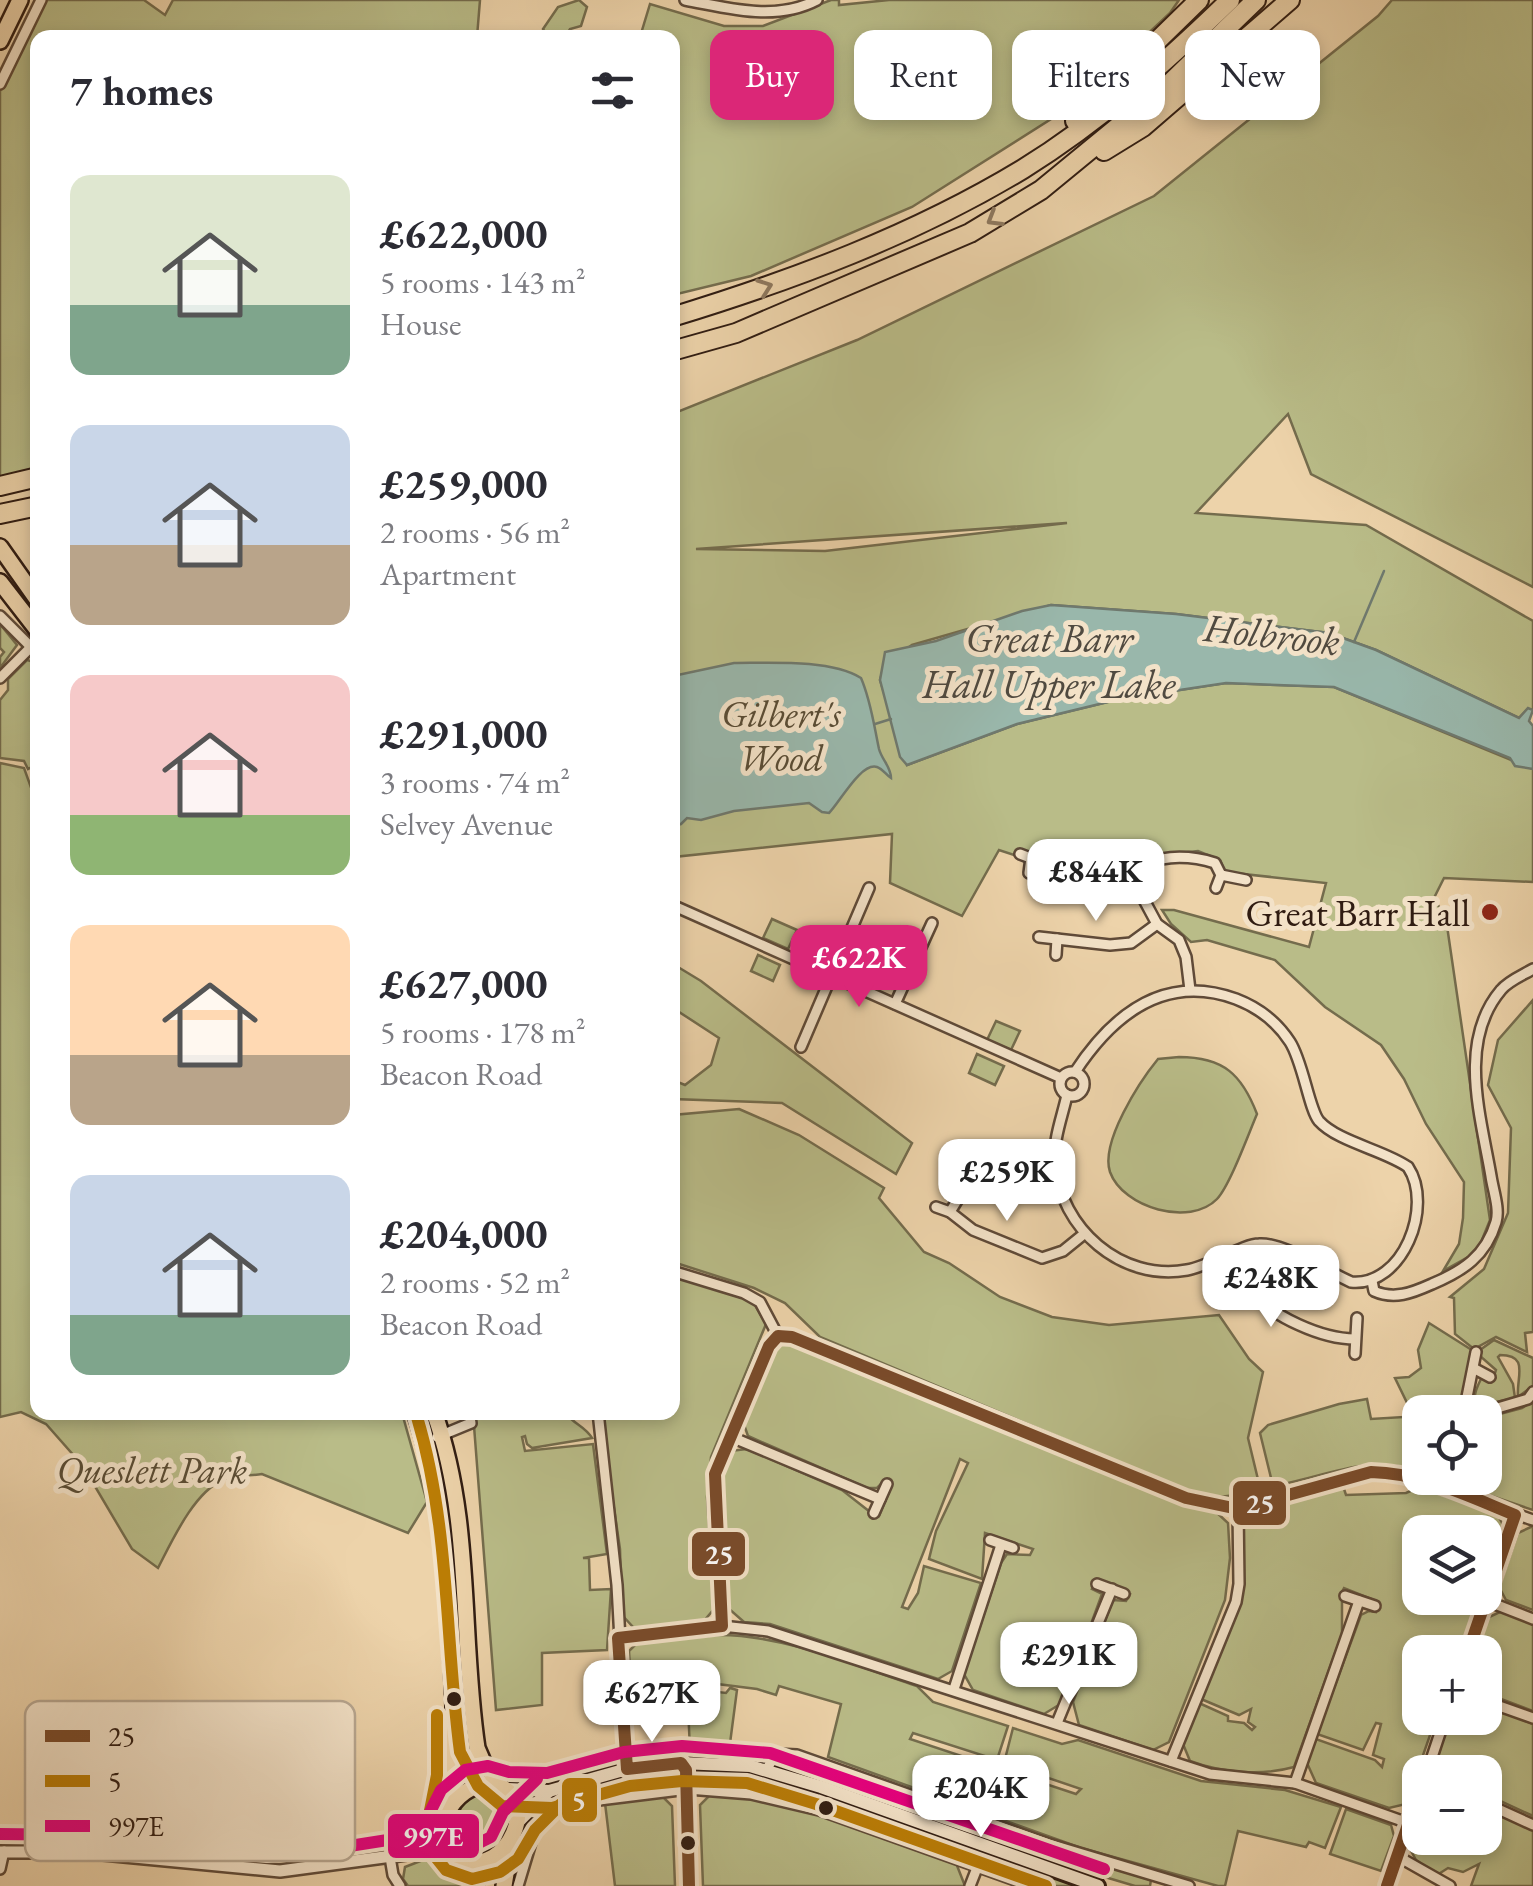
<!DOCTYPE html>
<html lang="en">
<head>
<meta charset="utf-8">
<style>
  :root { --surface:#fff; --page:#f7f7f7; --text:#2b2b33; --muted:#7c7c81; --accent:#db2777 }
  body { margin:0; font-family:"EB Garamond",serif; background:var(--page); color:var(--text); height:100vh; display:flex; flex-direction:column; font-size:38px; white-space:nowrap }
  * { box-sizing:border-box; margin:0 }
  p { font-size:32px; color:var(--muted) }
  .icon { flex:none; width:55px; height:55px; fill:none; stroke:currentColor; stroke-width:2; stroke-linecap:round; stroke-linejoin:round }
  .map { position:relative; flex:1; overflow:hidden }
  .details { position:absolute; left:30px; top:30px; width:650px; height:1390px; display:flex; flex-direction:column; background:var(--surface); border-radius:20px; box-shadow:0 5px 15px #0003 }
  .details>* { flex:none }
  .banner { position:absolute; left:710px; top:30px; width:672px; height:90px; display:flex; gap:20px }
  .fabs { position:absolute; left:1402px; top:1395px; display:grid; gap:20px }
  .fabs a { display:grid; place-items:center; width:100px; height:100px; border-radius:20px; background:var(--surface); box-shadow:0 5px 15px #0003; font-size:50px }
  .price { position:absolute; translate:-50% -85px; padding:0 22px; border-radius:20px; background:#fff; color:#222; font-size:32px; line-height:65px; filter:drop-shadow(0 2px 5px #0008) }
  .price::after { content:''; position:absolute; left:50%; top:60px; width:30px; height:22px; margin-left:-15px; background:inherit; clip-path:polygon(0 0,100% 0,50% 100%) }
  .price.active { background:var(--accent); color:#fff }
  ul { padding:0; list-style:none }
  li { display:flex; align-items:center; gap:30px; height:250px; padding:0 40px }
  li span { display:grid; place-items:center; flex:none; width:280px; height:200px; border-radius:20px; color:#555 }
  li>.icon { margin-inline-start:auto }
  span .icon { width:120px; height:120px; fill:#fffc; stroke-width:1 }
  li b { font-size:42px }
  h2 { display:flex; justify-content:space-between; align-items:center; height:120px; padding:0 40px; font-size:42px }
  .chip { padding:0 35px; border-radius:20px; background:var(--surface); box-shadow:0 5px 15px #0003; font-size:35px; line-height:90px }
  .chip.active { background:var(--accent); color:#fff }
  .map>svg:first-child { display:block }
</style>
</head>
<body>
<div class="map">
<svg width="1533" height="1886" viewBox="0 0 1533 1886">
  <rect width="100%" height="100%" fill="#edd3aa"/>
  <filter id="stains"><feTurbulence type="fractalNoise" baseFrequency=".002" numOctaves="4"/><feColorMatrix values="0 0 0 0 .2 0 0 0 0 .09 0 0 0 0 .02 0 0 0 .5 -.17"/></filter>
  <radialGradient id="worn" r=".72"><stop offset=".6" stop-color="#630" stop-opacity="0"/><stop offset="1" stop-color="#630" stop-opacity=".3"/></radialGradient>
  <g fill="#b9bc88" stroke="#746c4d" stroke-width="2.5" fill-rule="evenodd">
    <polygon points="45,0 144,0 165,15 173,0 480,0 477,37 38,38 37,468 0,477 0,91"/>
    <polygon points="579,0 587,7 581,26 570,29 565,37 548,37 543,29 558,7"/>
    <polygon points="831,0 839,0 839,5 889,0 1179,0 1170,13 1070,107 912,207 751,276 673,295 672,38 640,37 650,4 724,26 763,26"/>
    <path d="M1392,0h141v587l-222,-113 -23,-60 -92,99 170,12 167,96v89l-5,-1 -9,9 -143,-68 -47,-17 -153,-19 -125,-9 -139,40 -28,21 -4,14 27,85 110,-41 103,-25 106,-16 108,4 199,82v113l-89,-4 -10,20 12,21 44,301 -13,32 -34,19 16,-27 4,-26 1,-36 -38,-58 -22,-45 -23,-34 -56,-38 -50,-47 -68,-20 -16,2 -20,-18 -9,-14h12l135,37 17,-64 -101,-11 -5,-12 -22,-9 -65,7 -106,-4 -10,2 -18,-6 -37,66 -72,-33 2,-49 -219,23 -1,-443 185,-74 297,-144 224,-180zM1067,523l-242,28 -129,-2 370,-26z"/>
    <polygon points="0,624 17,645 0,668 0,657 4,652 0,648"/>
    <polygon points="27,660 38,663 37,689 33,694 37,697 37,764 28,769 24,761 0,758 0,700 8,690 8,679"/>
    <path d="M0,763l24,5 13,36 1,608 364,1 25,89 -19,31 -146,-59c-12,2 -28,1 -39,6 -29,12 -51,61 -65,88l-26,-19 -49,-83 -37,-42 -25,-12 -21,5z"/>
    <polygon points="772,919 797,930 788,949 763,938"/>
    <polygon points="758,955 780,965 773,981 751,971"/>
    <polygon points="673,964 701,981 912,1143 896,1174 782,1103 673,1099 673,1080 685,1085 711,1065 719,1038 673,1008"/>
    <polygon points="1533,1000 1533,1332 1525,1333 1527,1352 1496,1337 1474,1349 1455,1334 1454,1298 1450,1297 1484,1269 1508,1213 1511,1128 1488,1085 1498,1040"/>
    <polygon points="996,1021 1020,1031 1011,1050 987,1040"/>
    <polygon points="977,1054 1004,1066 995,1085 969,1073"/>
    <path d="M1179,1057c45,0 63,18 78,57 -9,21 -27,71 -40,85 -27,28 -94,9 -107,-27 -10,-30 30,-91 48,-113z"/>
    <polygon points="739,1109 799,1135 884,1188 879,1198 924,1252 949,1263 1000,1297 1052,1317 1109,1325 1219,1315 1249,1359 1263,1372 1248,1438 1261,1492 1219,1497 1190,1492 820,1337 785,1303 754,1288 673,1262 673,1115"/>
    <polygon points="673,1275 747,1298 755,1305 766,1324 711,1457 707,1497 714,1609 703,1622 634,1628 622,1615 620,1549 600,1413 672,1412"/>
    <polygon points="1429,1323 1475,1352 1460,1409 1411,1411 1395,1378 1409,1377 1421,1368 1418,1350"/>
    <path d="M1494,1340l39,18v28l-15,11c-2,-20 12,-42 -18,-42l-2,2 15,27 2,14 -37,8c-7,-7 -1,-19 3,-27l13,-3 2,-6 -16,-14v-6z"/>
    <path d="M790,1341l381,158 44,12 13,12 2,35 -5,42 -56,142 -16,8 -74,-25 -6,-23 40,-102 13,1 4,-7 -31,-15 -7,10 10,5 -40,109 -18,11 -71,-24 -9,-16 37,-111 6,-9 23,1 3,-6 -48,-16 -3,46 -53,-20 7,-28 32,-68 -8,-4 -58,148 6,2 10,-16 6,-27 57,17 -29,88 -14,8 -168,-55 -26,-2 -16,-14c-2,-42 -19,-121 2,-157l17,-2 95,41 32,25 5,1 13,-31 -7,-5 -8,8h-10l-119,-52 -6,-17 30,-70z"/>
    <path d="M1367,1399l4,20 49,-3v56c-50,-20 -98,6 -147,14l-13,-53 8,-8 71,-21z"/>
    <polygon points="1533,1401 1533,1510 1468,1488 1462,1478 1485,1478 1485,1418 1522,1408"/>
    <path d="M473,1413h93c7,11 19,13 26,25l-60,10 -5,-4 -2,-8 -3,1 3,14 68,-7 14,110 -24,4h6l1,32 21,-1 -4,61 -65,3v52l-46,5z"/>
    <path d="M1343,1486l3,9 60,-2 14,-6 77,27 8,14 -20,55v-51h-65v66h59l-20,54h-39v66h16l-30,86 -17,4 -73,-25 -9,-20 9,-24 59,21 7,7 2,-8 -11,-4 8,-31 -5,-1 -13,27 -46,-16 44,-119 8,-4 7,1 3,-10 -35,-14 -2,4v42l-48,133c-32,9 -72,6 -104,-6l-7,-17 16,-41 29,13v5l16,2 8,7 3,-3 -7,-5 3,-13 -12,6 -38,-16 33,-80 8,-97 12,-14z"/>
    <polygon points="1533,1526 1533,1610 1506,1600 1499,1587 1518,1533"/>
    <polygon points="1502,1611 1533,1623 1533,1711 1485,1693 1485,1652 1475,1652 1487,1618"/>
    <path d="M717,1635c65,-1 139,31 200,51l16,16 75,24 -11,34 -84,-27 -3,6 166,55 5,-5 -77,-26 9,-35 49,16 16,-4 123,41 84,9 56,17 -16,41 -16,-6 -3,5 -68,-16 -13,55h-7l-137,-38 -253,-91 13,-53 -62,-18 -3,9 -19,-6 -48,-6v8l17,2 4,-5 7,2 -8,61 -39,-1 -3,-66 -56,3 -2,-36 8,-8z"/>
    <polygon points="1485,1705 1533,1724 1533,1816 1485,1794 1485,1772 1442,1772 1436,1763 1450,1718 1485,1718"/>
    <path d="M776,1757c34,-2 106,31 140,44 78,28 156,55 235,79l-1,6h-15l-67,-20 -290,-101z"/>
    <polygon points="698,1768 744,1770 774,1776 1090,1886 1047,1886 781,1794 699,1785 692,1779"/>
    <polygon points="667,1770 676,1776 678,1785 613,1792 608,1790 608,1781 633,1773"/>
    <polygon points="480,1791 490,1791 502,1798 506,1823 491,1845 474,1851 457,1843 452,1826 465,1800"/>
    <polygon points="711,1794 763,1800 809,1811 956,1863 965,1886 703,1886 700,1805"/>
    <polygon points="662,1796 672,1806 675,1886 615,1886 605,1803"/>
    <polygon points="1485,1807 1533,1829 1533,1886 1471,1886 1479,1864 1463,1872 1448,1868 1437,1875 1416,1860 1410,1849 1420,1821 1420,1838 1485,1838"/>
    <polygon points="1346,1809 1391,1825 1394,1836 1381,1871 1330,1854"/>
    <polygon points="423,1860 447,1864 467,1886 408,1886 403,1879 405,1867"/>
  </g>
  <g fill="#99b7ab" stroke="#6f796e" stroke-width="2.5">
    <polygon points="1051,605 1176,614 1329,633 1376,650 1519,718 1528,708 1533,710 1529,721 1533,726 1533,769 1515,766 1510,758 1334,687 1226,683 1120,699 1017,724 907,765 900,757 880,680 885,652 936,641 1022,611"/>
    <path d="M734,663c36,0 96,-4 127,15 10,23 13,48 18,71 3,11 12,18 12,29 -5,-3 -8,-9 -14,-11 -16,-5 -37,35 -48,46l-7,-1 -13,-9 -75,8 -33,9 -14,-2 -6,6 -8,2v-150z"/>
  </g>
  <g fill="none" stroke-linecap="round" stroke-linejoin="round">
    <g stroke="#6f796e" stroke-width="2.5">
      <polyline points="1354,642 1384,571"/>
      <polyline points="875,724 891,719"/>
    </g>
    <g stroke="#5f4a38" stroke-width="14">
      <g id="minor">
        <path d="M685,0c44,8 90,22 132,0"/>
        <polyline points="0,84 41,0"/>
        <polyline points="0,616 38,654"/>
        <polyline points="0,678 31,647"/>
        <polyline points="1020,854 1033,859 1118,865 1129,872 1157,924 1179,940 1186,957 1190,990"/>
        <path d="M1129,872c25,-17 57,-18 86,-9l6,12 -5,13"/>
        <polyline points="1029,873 1031,858"/>
        <polyline points="1221,875 1246,880"/>
        <polyline points="672,905 1061,1078"/>
        <polyline points="1039,937 1110,945 1131,943 1157,924"/>
        <polyline points="888,942 917,955"/>
        <polyline points="1056,955 1057,939"/>
        <polyline points="895,1004 932,923"/>
        <polyline points="801,1047 869,888"/>
        <circle cx="1072" cy="1084" r="12"/>
        <path d="M1067,1095c-5,23 -14,44 -12,68 5,65 66,119 132,107 23,-4 56,-26 72,-26 24,-2 69,28 92,38 52,5 83,-76 57,-115 -24,-17 -70,-25 -89,-46 -10,-12 -16,-59 -29,-79 -13,-20 -33,-35 -54,-43 -71,-26 -123,15 -161,73"/>
        <polyline points="936,1207 950,1212 973,1230 1042,1258 1063,1251 1084,1234"/>
        <polyline points="950,1212 958,1199"/>
        <path d="M1234,1254c5,12 9,25 17,36 20,27 72,49 104,49"/>
        <polyline points="672,1271 744,1293 760,1302 778,1336"/>
        <path d="M1372,1281l2,10c20,9 38,2 58,-7 31,-13 54,-28 64,-62 4,-13 -3,-32 -5,-46 -10,-59 -34,-134 10,-186 7,-9 22,-15 32,-21"/>
        <path d="M778,1336l14,1 394,161 52,11 133,-37c52,-4 112,32 162,48"/>
        <polyline points="1355,1354 1357,1318"/>
        <polyline points="1475,1369 1490,1377"/>
        <polyline points="598,1412 617,1585 627,1769"/>
        <polyline points="1464,1412 1476,1352"/>
        <polyline points="1484,1412 1528,1399 1533,1392"/>
        <polyline points="729,1436 880,1499"/>
        <polyline points="437,1437 471,1423 469,1412"/>
        <polyline points="874,1513 887,1484"/>
        <polyline points="990,1540 1013,1548"/>
        <polyline points="1097,1584 1124,1594"/>
        <polyline points="1345,1596 1375,1606"/>
        <polyline points="1487,1601 1533,1619"/>
        <polyline points="722,1626 715,1474 769,1346 778,1336"/>
        <polyline points="618,1638 722,1626 768,1631 1210,1774 1295,1783 1408,1823"/>
        <polyline points="1468,1652 1515,1515"/>
        <polyline points="954,1689 1001,1545"/>
        <polyline points="1485,1701 1533,1718"/>
        <polyline points="1057,1723 1112,1589"/>
        <polyline points="1171,1761 1236,1602 1239,1584 1238,1509"/>
        <polyline points="681,1763 688,1789 689,1886"/>
        <polyline points="766,1770 776,1754 797,1755 1049,1844 1189,1886"/>
        <polyline points="1427,1772 1445,1718"/>
        <polyline points="1295,1783 1359,1601"/>
        <polyline points="1485,1803 1533,1825"/>
        <polyline points="1397,1856 1450,1886"/>
        <polyline points="390,1857 393,1875 400,1886"/>
        <polyline points="0,1869 4,1851"/>
        <polyline points="518,1886 533,1836 539,1824 550,1816 575,1803 688,1789 751,1794 819,1810 1032,1886"/>
        <polyline points="970,1886 977,1868"/>
        <polyline points="1387,1886 1420,1790"/>
      </g>
    </g>
    <g stroke="#5f4a38" stroke-width="16">
      <g id="tertiary">
        <polyline points="0,1852 82,1852 280,1871 414,1853 452,1854"/>
        <polyline points="414,1853 443,1826"/>
      </g>
    </g>
    <g stroke="#301c12" stroke-width="18">
      <g id="secondary">
        <polyline points="506,1789 549,1791 627,1769 681,1763 750,1766 821,1787 1098,1886"/>
        <polyline points="517,1823 549,1791"/>
      </g>
    </g>
    <g stroke="#301c12" stroke-width="20">
      <g id="trunk">
        <polyline points="0,41 20,0"/>
        <polyline points="0,547 38,601"/>
        <polyline points="0,582 38,631"/>
        <path d="M415,1412c25,72 30,145 35,221 4,59 8,117 -1,176"/>
        <path d="M434,1412c39,109 26,224 43,336l6,14 18,24"/>
        <path d="M494,1784c49,14 13,92 -31,76 -43,-15 -12,-80 31,-76z"/>
        <polyline points="460,1860 476,1886"/>
        <polyline points="504,1886 511,1843"/>
      </g>
    </g>
    <g stroke="#301c12" stroke-width="22">
      <g id="motorway">
        <polyline points="1075,121 1199,0"/>
        <polyline points="1104,151 1143,127 1290,0"/>
        <path d="M672,317c121,-37 242,-82 351,-148 76,-47 143,-107 207,-169"/>
        <polyline points="672,351 736,333 970,233 1041,190 1164,89 1256,0"/>
        <polyline points="0,486 38,477"/>
        <polyline points="0,514 38,506"/>
      </g>
    </g>
    <use href="#minor" stroke="#f3e2c8" stroke-width="9"/>
    <use href="#tertiary" stroke="#f3e2c8" stroke-width="11"/>
    <use href="#secondary" stroke="#f3e2c8" stroke-width="12"/>
    <use href="#trunk" stroke="#edd3aa" stroke-width="15"/>
    <use href="#motorway" stroke="#edd3aa" stroke-width="18"/>
    <g stroke="#f3e2c8" stroke-width="20">
      <g id="bus-1">
        <path d="M689,1886l-3,-116 -5,-7 -54,6 -9,-131 104,-12 -7,-152 54,-128 9,-10 14,1 394,161 52,11 133,-37c51,1 97,24 144,43l-47,137"/>
        <polyline points="1387,1886 1420,1790"/>
      </g>
    </g>
    <g stroke="#f3e2c8" stroke-width="20">
      <g id="bus-2">
        <path d="M417,1417c33,110 28,222 43,335l18,34 24,20 50,2 78,-22 52,-5 65,2 69,21 230,82"/>
        <polyline points="437,1715 437,1775 426,1831 430,1850 446,1870 472,1879 500,1872 518,1859 535,1830 561,1804"/>
      </g>
    </g>
    <g stroke="#f3e2c8" stroke-width="20">
      <g id="bus-3">
        <polyline points="0,1834 84,1835 267,1853 324,1850 413,1836 454,1837 477,1844 491,1837 503,1812 537,1779"/>
        <polyline points="402,1840 428,1816 441,1790 465,1770 488,1766 509,1772 547,1773 624,1752 682,1746 770,1753 1104,1869"/>
      </g>
    </g>
    <use href="#bus-1" stroke="#7a4b2a" stroke-width="12"/>
    <use href="#bus-2" stroke="#bb7d05" stroke-width="12"/>
    <use href="#bus-3" stroke="#e5007d" stroke-width="12"/>
  </g>
  <defs><path id="oneway-chevron" d="M-2-3.5L2.5 0L-2 3.5" fill="none" stroke-width="1.6" stroke-linecap="round" stroke-linejoin="round" transform="scale(2.5)"/></defs>
  <g stroke="#8e785e">
    <use href="#oneway-chevron" transform="translate(994 219) rotate(149)"/>
    <use href="#oneway-chevron" transform="translate(765 287) rotate(-20)"/>
  </g>
  <circle fill="#8f2418" stroke="#f3e2c8" stroke-width="4" cx="1490" cy="912" r="10"/>
  <g fill="#301c12" stroke="#f3e2c8" stroke-width="4">
    <circle cx="454" cy="1699" r="9"/>
    <circle cx="826" cy="1808" r="9"/>
    <circle cx="688" cy="1843" r="9"/>
  </g>
  <g text-anchor="middle" dominant-baseline="central" stroke-width="10" stroke-linejoin="round" paint-order="stroke">
    <g font-size="38" font-style="italic" fill="#594c35" stroke="#f3e2c8">
      <text x="781" y="713">Gilbert's<tspan x="781" dy="44">Wood</tspan></text>
      <text x="152" y="1469">Queslett Park</text>
    </g>
    <g font-size="38" fill="#301c12" stroke="#f3e2c8" text-anchor="end">
      <text x="1470" y="912">Great Barr Hall</text>
    </g>
    <g font-size="40" font-style="italic" fill="#504a40" stroke="#f3e2c8">
      <text transform="translate(1272 634) rotate(6)">Holbrook</text>
      <text x="1049" y="638">Great Barr<tspan x="1049" dy="46">Hall Upper Lake</tspan></text>
    </g>
  </g>
  <rect x="25" y="1701" width="330" height="160" rx="15" fill="#f3e2c8" stroke="#b8a791" stroke-width="2.5"/>
  <rect x="45" y="1730" width="45" height="12" fill="#7a4b2a"/>
  <rect x="45" y="1775" width="45" height="12" fill="#bb7d05"/>
  <rect x="45" y="1820" width="45" height="12" fill="#e5007d"/>
  <g font-size="28" fill="#301c12">
    <text x="108" y="1746">25</text>
    <text x="108" y="1791">5</text>
    <text x="108" y="1836">997E</text>
  </g>
  <g stroke="#f3e2c8" stroke-width="4">
    <rect x="1231" y="1479" width="57" height="48" rx="10" fill="#7a4b2a"/>
    <rect x="690" y="1530" width="57" height="48" rx="10" fill="#7a4b2a"/>
    <rect x="560" y="1776" width="39" height="48" rx="10" fill="#bb7d05"/>
    <rect x="386" y="1812" width="95" height="48" rx="10" fill="#e5007d"/>
  </g>
  <g font-size="28" text-anchor="middle" font-weight="bold" fill="#fff">
    <text x="1260" y="1513">25</text>
    <text x="719" y="1564">25</text>
    <text x="579" y="1810">5</text>
    <text x="433" y="1846">997E</text>
  </g>
  <rect width="100%" height="100%" filter="url(#stains)"/>
  <rect width="100%" height="100%" fill="url(#worn)"/>
</svg>
<div class="fabs">
<a><svg class="icon" aria-label="locate" viewBox="0 0 24 24"><circle cx="12" cy="12" r="6"/><path d="M12 2v4M12 18v4M2 12h4M18 12h4"/></svg></a>
<a><svg class="icon" aria-label="layers" viewBox="0 0 24 24"><path d="M12 4l9 5-9 5-9-5zM3 14l9 5 9-5"/></svg></a>
<a>+</a>
<a>−</a>
</div>
<b class="price" style="left:1096px;top:924px">£844K</b>
<b class="price active" style="left:859px;top:1010px">£622K</b>
<b class="price" style="left:1007px;top:1224px">£259K</b>
<b class="price" style="left:1271px;top:1330px">£248K</b>
<b class="price" style="left:1069px;top:1707px">£291K</b>
<b class="price" style="left:652px;top:1745px">£627K</b>
<b class="price" style="left:981px;top:1840px">£204K</b>
<div class="banner">
<a class="chip active">Buy</a>
<a class="chip">Rent</a>
<a class="chip">Filters</a>
<a class="chip">New</a>
</div>
<section class="details">
<h2>7 homes<svg class="icon" aria-label="filters" viewBox="0 0 24 24"><path d="M4 7h16M4 17h16"/><circle cx="9" cy="7" r="2"/><circle cx="15" cy="17" r="2"/></svg></h2>
<ul>
<li><span style="background:linear-gradient(#dfe7d0 65%,#7fa58c 0)"><svg class="icon" aria-label="home" viewBox="0 0 24 24"><path d="M3 11l9-7 9 7M6 9v11h12V9"/></svg></span><div><b>£622,000</b><p>5 rooms · 143 m²</p><p>House</p></div></li>
<li><span style="background:linear-gradient(#c9d6e8 60%,#b9a48a 0)"><svg class="icon" aria-label="home" viewBox="0 0 24 24"><path d="M3 11l9-7 9 7M6 9v11h12V9"/></svg></span><div><b>£259,000</b><p>2 rooms · 56 m²</p><p>Apartment</p></div></li>
<li><span style="background:linear-gradient(#f6c9c9 70%,#8fb573 0)"><svg class="icon" aria-label="home" viewBox="0 0 24 24"><path d="M3 11l9-7 9 7M6 9v11h12V9"/></svg></span><div><b>£291,000</b><p>3 rooms · 74 m²</p><p>Selvey Avenue</p></div></li>
<li><span style="background:linear-gradient(#ffd9b3 65%,#b9a48a 0)"><svg class="icon" aria-label="home" viewBox="0 0 24 24"><path d="M3 11l9-7 9 7M6 9v11h12V9"/></svg></span><div><b>£627,000</b><p>5 rooms · 178 m²</p><p>Beacon Road</p></div></li>
<li><span style="background:linear-gradient(#c9d6e8 70%,#7fa58c 0)"><svg class="icon" aria-label="home" viewBox="0 0 24 24"><path d="M3 11l9-7 9 7M6 9v11h12V9"/></svg></span><div><b>£204,000</b><p>2 rooms · 52 m²</p><p>Beacon Road</p></div></li>
</ul>
</section>
</div>
</body>
</html>
